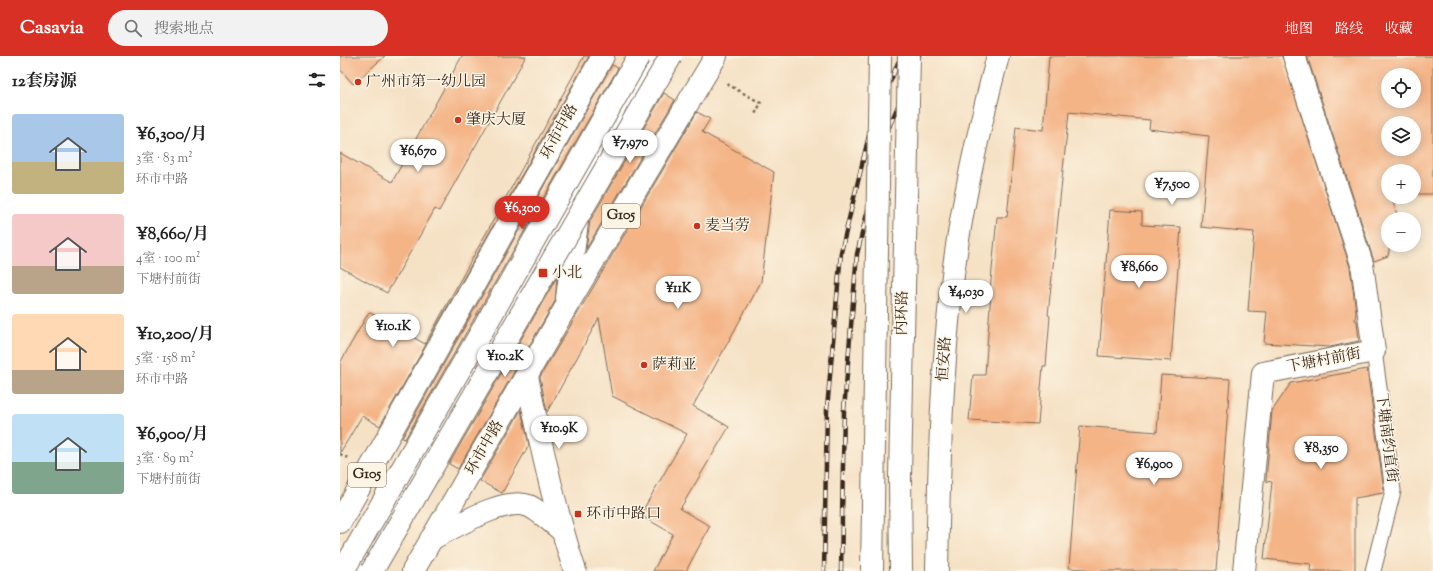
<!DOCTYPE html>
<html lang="zh">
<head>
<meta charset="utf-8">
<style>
  :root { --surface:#fff; --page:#f2f2f2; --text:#222; --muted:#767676; --accent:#d93025 }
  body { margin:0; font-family:"Sorts Mill Goudy","Noto Serif SC",serif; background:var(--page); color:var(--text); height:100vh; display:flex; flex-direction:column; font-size:15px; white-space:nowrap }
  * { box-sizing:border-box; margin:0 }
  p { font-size:13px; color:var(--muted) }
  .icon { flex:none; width:22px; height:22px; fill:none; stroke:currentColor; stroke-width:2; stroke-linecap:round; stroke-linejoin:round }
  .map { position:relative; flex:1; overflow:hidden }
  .drawer { display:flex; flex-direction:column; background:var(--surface); width:340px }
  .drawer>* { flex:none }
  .tools { position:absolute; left:1041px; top:12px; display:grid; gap:8px }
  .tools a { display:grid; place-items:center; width:40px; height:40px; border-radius:50%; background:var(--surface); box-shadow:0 2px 10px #0003; font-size:20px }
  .price { position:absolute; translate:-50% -34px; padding:0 9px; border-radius:14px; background:#fff; color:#222; font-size:13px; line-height:26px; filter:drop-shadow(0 1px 2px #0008) }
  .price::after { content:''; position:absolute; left:50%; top:24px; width:12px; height:9px; margin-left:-6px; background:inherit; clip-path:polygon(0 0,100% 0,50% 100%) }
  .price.on { background:var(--accent); color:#fff }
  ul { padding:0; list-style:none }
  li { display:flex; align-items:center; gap:12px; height:100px; padding:0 12px }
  li span { display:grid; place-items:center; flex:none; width:112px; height:80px; border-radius:4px; color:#555 }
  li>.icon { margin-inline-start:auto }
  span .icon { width:48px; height:48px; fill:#fffc; stroke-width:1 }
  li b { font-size:17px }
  h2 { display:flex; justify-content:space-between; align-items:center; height:48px; padding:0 12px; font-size:17px }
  header { display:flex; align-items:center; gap:24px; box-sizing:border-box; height:56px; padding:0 20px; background:var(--accent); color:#fff }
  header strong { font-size:19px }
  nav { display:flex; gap:22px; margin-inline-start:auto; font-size:14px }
  .search { width:280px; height:36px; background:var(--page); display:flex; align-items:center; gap:10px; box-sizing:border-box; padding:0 14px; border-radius:22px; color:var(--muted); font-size:15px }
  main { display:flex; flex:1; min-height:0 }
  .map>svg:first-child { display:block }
</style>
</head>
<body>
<header>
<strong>Casavia</strong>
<div class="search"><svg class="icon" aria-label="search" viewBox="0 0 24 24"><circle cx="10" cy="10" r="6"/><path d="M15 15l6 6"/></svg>搜索地点</div>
<nav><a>地图</a><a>路线</a><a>收藏</a></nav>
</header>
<main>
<section class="drawer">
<h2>12套房源<svg class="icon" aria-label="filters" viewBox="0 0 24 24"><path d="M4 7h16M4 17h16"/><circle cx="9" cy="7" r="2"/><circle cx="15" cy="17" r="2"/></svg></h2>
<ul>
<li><span style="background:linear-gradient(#a9c7e8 60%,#c2b280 0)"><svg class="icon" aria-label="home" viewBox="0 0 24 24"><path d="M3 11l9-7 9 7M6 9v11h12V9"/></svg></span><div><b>¥6,300/月</b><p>3室 · 83 m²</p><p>环市中路</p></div></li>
<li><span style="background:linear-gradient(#f6c9c9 65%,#b9a48a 0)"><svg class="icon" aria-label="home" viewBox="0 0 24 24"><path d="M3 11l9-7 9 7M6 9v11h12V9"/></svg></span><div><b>¥8,660/月</b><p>4室 · 100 m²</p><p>下塘村前街</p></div></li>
<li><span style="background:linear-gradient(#ffd9b3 70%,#b9a48a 0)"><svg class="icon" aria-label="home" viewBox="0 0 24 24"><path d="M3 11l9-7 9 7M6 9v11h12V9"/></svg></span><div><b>¥10,200/月</b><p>5室 · 158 m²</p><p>环市中路</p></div></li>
<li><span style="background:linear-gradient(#bfe0f5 60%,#7fa58c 0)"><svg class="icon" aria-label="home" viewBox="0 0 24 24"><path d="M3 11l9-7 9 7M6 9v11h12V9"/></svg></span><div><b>¥6,900/月</b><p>3室 · 89 m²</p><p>下塘村前街</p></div></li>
</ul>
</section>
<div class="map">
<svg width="1093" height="515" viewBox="0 0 1093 515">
  <rect width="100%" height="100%" fill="#fcf5e5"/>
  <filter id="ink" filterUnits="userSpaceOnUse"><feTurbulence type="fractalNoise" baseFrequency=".025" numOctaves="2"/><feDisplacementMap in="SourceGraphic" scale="8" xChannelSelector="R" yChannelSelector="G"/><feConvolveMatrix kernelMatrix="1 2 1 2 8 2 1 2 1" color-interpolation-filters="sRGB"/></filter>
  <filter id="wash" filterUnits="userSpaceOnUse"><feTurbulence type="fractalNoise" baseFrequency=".012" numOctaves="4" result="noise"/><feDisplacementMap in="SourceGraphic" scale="16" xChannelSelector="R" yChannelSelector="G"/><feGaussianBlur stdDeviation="0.9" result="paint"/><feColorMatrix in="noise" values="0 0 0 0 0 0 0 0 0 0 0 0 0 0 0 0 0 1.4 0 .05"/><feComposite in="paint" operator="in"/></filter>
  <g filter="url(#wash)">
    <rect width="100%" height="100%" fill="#f5e1c4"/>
    <g id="blocks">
      <g fill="#f4b486" fill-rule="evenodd">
        <polygon points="0,0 45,0 13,28 0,13"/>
        <polygon points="122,0 186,0 99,155 95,153 47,237 0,211 0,97 52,126"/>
        <polygon points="244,0 249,0 40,370 22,360 0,397 0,307 29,256 85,288"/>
        <polygon points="709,0 942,0 1010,211 1016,256 1015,264 1017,265 1019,285 990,291 924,287 927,256 908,255 914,176 861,171 869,80 809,73 810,64 729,56 708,259 710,260 706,310 703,310 698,368 629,364 633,319 645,319 651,236 650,235 657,161 667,161 676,71 703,74"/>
        <path d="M967,0h126v138h-19v-23h-26v26h3l6,17 -1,5h-8v26h2l-2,11 -14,5zM1048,19h26v26h-26zM1048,67h26v26h-26z"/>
        <polygon points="272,9 278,12 65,383 62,382"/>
        <polygon points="324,37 335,44 246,193 250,165"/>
        <polygon points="357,56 370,63 362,76 434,116 421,226 353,350 389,371 340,453 370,470 346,515 313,515 333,478 300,459 347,378 272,340 259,262 207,356 200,321"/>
        <polygon points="770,154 802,156 802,169 841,171 831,305 759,300"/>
        <polygon points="217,221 215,245 118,413 109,408"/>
        <polygon points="1027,313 1044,434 1043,437 1015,442 1015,515 970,515 971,508 924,503 932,426 926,425 932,355 951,327"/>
        <polygon points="821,319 890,323 876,515 746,515 746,513 729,512 740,370 817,376"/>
        <polygon points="181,354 189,389 162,437 140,425"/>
      </g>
    </g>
  </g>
  <g filter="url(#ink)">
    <use href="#blocks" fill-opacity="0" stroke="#7c6a58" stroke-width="1"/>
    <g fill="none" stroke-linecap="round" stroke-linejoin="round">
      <g stroke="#7c6a58" stroke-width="17">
        <polyline id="service" points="1033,515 1053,435 1034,295"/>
      </g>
      <g stroke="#7c6a58" stroke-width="24">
        <polyline id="minor" points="904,515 923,317 1034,295 1022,208 954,0"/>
      </g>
      <g stroke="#7c6a58" stroke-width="24">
        <g id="tertiary">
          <path d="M187,320c13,66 27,131 48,195"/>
          <path d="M91,483c23,-11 73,-43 98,-33 7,3 25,18 32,24"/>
          <path d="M597,515c2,-99 4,-198 16,-296 9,-74 26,-147 45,-219"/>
        </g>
      </g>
      <g stroke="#7c6a58" stroke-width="24">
        <g id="trunk">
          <polyline points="227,242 238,159"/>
          <polyline points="0,466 263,0"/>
          <polyline points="19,515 242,127 316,0"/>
          <polyline points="73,515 226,251 376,0"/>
        </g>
      </g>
      <g stroke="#7c6a58" stroke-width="2.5" stroke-dasharray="3 3" stroke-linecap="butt">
        <polyline points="387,28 421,47 414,60"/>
        <polyline points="0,398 8,402"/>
      </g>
      <use href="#service" stroke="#fff" stroke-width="15"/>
      <use href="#minor" stroke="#fff" stroke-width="22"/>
      <use href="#tertiary" stroke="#fff" stroke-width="22"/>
      <use href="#trunk" stroke="#fff" stroke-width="22"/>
      <g stroke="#3b2a1e" stroke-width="4.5">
        <g id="rail">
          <polyline points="484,515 487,353 501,196 531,71 561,0"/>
          <polyline points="501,515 504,354 517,198 547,76 579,0"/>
        </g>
      </g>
      <use href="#rail" stroke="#fcf5e5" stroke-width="3" stroke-dasharray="9" stroke-linecap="butt"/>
      <g stroke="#7c6a58" stroke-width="24" stroke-linecap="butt">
        <g id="trunk-bridge">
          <polyline points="3,515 146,268 299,0"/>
          <polyline points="32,515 331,0"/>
          <polyline points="532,515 540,0"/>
          <polyline points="561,515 560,421 569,0"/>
        </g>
      </g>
      <use href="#trunk-bridge" stroke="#fff" stroke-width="22"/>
    </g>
  </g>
  <g fill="#c8321e" stroke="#fcf5e5" stroke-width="1.5">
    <circle cx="18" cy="26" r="4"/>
    <circle cx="118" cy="64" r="4"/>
    <circle cx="357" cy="170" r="4"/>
    <rect x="198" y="212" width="10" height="10" rx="2"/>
    <circle cx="304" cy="309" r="4"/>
    <rect x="234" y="454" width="8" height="8" rx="2"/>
  </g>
  <g text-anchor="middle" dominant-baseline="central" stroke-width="3" stroke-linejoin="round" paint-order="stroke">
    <g fill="#fcf5e5" stroke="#75675a" stroke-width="1">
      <rect x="262" y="148" width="38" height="24" rx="3"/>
      <rect x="8" y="407" width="38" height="24" rx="3"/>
    </g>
    <g font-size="14" font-weight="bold" fill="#3b2a1e">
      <text x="281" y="160">G105</text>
      <text x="27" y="419">G105</text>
    </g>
    <g font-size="15" fill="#3b2a1e" stroke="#fcf5e5" text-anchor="start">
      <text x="26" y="26">广州市第一幼儿园</text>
      <text x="126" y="64">肇庆大厦</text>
      <text x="365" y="170">麦当劳</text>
      <text x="212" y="217">小北</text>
      <text x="312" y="309">萨莉亚</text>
      <text x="246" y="458">环市中路口</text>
    </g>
    <g font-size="15" fill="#3b2a1e" stroke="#fcf5e5">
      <text transform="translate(220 76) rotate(-61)">环市中路</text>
      <text transform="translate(563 257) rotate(-89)">内环路</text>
      <text transform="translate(605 303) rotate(-86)">恒安路</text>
      <text transform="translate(984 305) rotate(-11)">下塘村前街</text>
      <text transform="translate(1046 382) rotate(83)">下塘南约直街</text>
      <text transform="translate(145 392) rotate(-60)">环市中路</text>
    </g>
  </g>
</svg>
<div class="tools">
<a><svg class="icon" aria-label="locate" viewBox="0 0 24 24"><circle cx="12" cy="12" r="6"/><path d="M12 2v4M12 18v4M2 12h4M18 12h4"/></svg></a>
<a><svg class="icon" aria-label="layers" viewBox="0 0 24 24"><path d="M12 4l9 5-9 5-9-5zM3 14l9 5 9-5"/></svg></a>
<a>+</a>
<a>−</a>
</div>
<b class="price" style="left:290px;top:108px">¥7,970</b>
<b class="price" style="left:78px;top:117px">¥6,670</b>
<b class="price" style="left:832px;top:150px">¥7,500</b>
<b class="price on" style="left:182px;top:174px">¥6,300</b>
<b class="price" style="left:799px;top:233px">¥8,660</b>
<b class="price" style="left:338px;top:254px">¥11K</b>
<b class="price" style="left:626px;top:258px">¥4,030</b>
<b class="price" style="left:53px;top:292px">¥10.1K</b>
<b class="price" style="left:165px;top:322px">¥10.2K</b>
<b class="price" style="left:219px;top:394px">¥10.9K</b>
<b class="price" style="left:981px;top:414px">¥8,350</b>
<b class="price" style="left:814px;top:430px">¥6,900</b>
</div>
</main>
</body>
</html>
